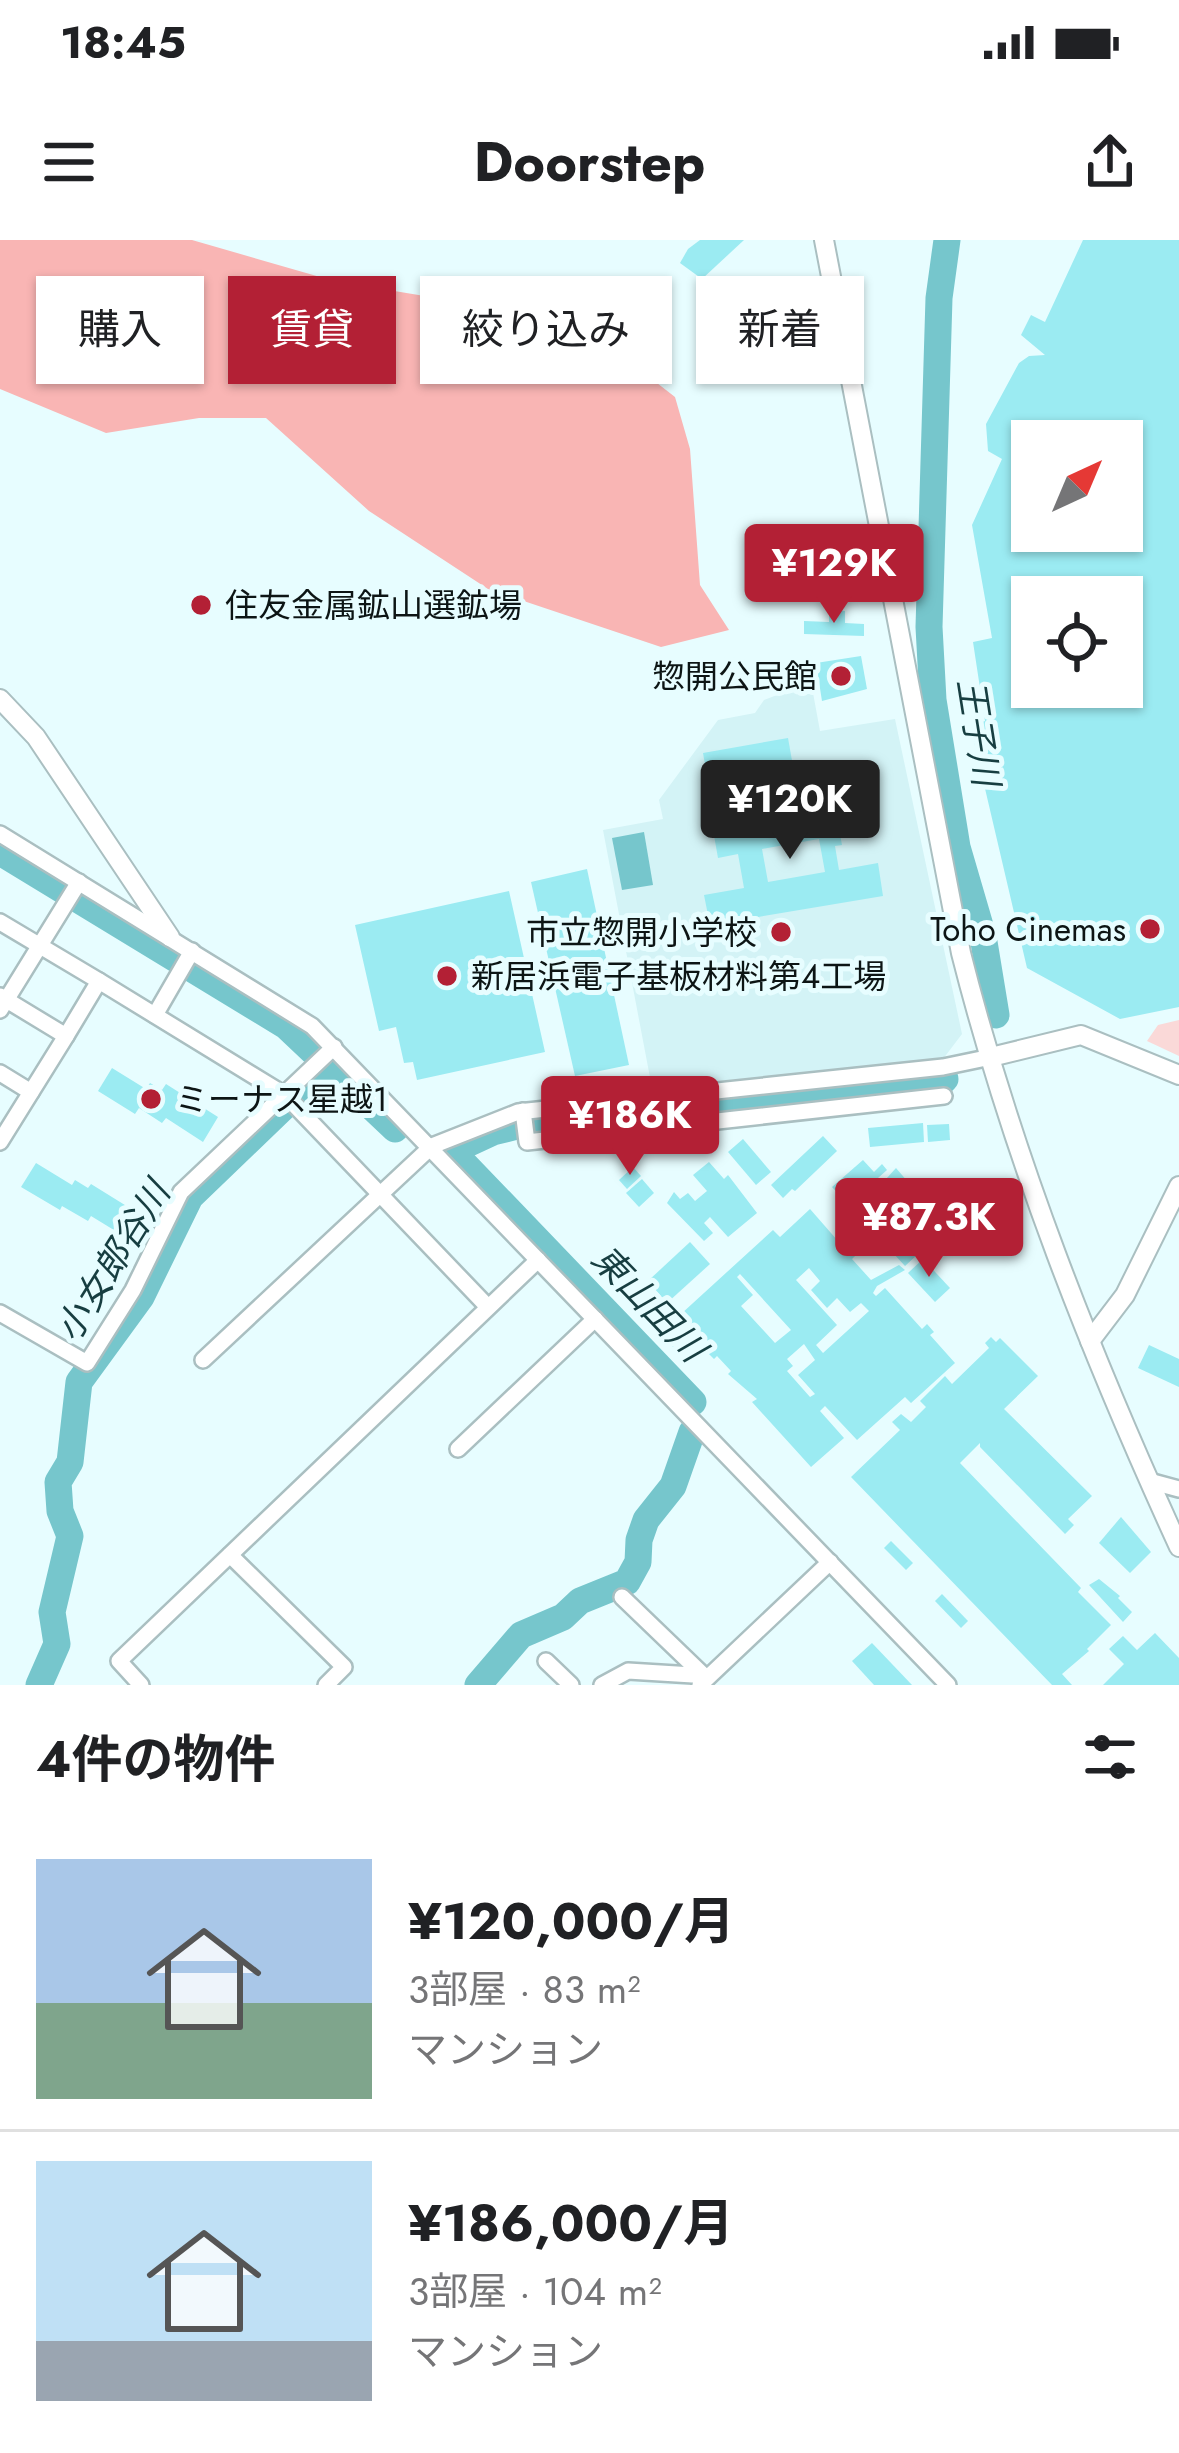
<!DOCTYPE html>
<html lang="ja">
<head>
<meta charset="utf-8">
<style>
  :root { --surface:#fff; --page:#f2f2f2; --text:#202124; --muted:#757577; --line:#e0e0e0; --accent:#b32035 }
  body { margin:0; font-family:Jost,"Noto Sans JP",sans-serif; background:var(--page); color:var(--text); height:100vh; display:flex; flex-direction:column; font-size:45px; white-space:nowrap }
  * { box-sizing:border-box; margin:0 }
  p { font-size:39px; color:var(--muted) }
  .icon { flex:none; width:66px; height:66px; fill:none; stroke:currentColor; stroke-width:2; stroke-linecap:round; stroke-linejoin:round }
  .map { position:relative; height:1445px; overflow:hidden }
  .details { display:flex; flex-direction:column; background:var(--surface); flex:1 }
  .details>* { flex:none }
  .hud { position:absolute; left:36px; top:36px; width:1107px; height:108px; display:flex; gap:24px }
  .needle { width:78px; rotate:44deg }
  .fabs { position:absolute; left:1011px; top:180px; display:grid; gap:24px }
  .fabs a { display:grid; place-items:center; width:132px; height:132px; border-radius:0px; background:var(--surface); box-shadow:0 3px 9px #0004; font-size:60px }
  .price { position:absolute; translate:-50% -102px; padding:0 27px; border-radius:12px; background:var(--accent); color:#fff; font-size:39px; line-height:78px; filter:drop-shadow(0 3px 6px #0008) }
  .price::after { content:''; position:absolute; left:50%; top:72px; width:36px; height:27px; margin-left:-18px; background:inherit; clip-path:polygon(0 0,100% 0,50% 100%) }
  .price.selected { background:#222; color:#fff }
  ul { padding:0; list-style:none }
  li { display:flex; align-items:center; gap:36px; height:300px; padding:0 36px }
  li+li { border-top:3px solid var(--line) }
  li span { display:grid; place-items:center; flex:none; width:336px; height:240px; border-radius:0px; color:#555 }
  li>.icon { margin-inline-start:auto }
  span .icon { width:144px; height:144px; fill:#fffc; stroke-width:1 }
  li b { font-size:51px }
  h2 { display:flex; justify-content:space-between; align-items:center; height:144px; padding:0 36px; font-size:51px }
  .pill { padding:0 42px; border-radius:0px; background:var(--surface); box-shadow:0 3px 9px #0004; font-size:42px; line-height:108px }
  .pill.selected { background:var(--accent); color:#fff }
  .status { display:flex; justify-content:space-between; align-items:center; height:84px; padding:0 60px; background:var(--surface); direction:ltr }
  .status svg { height:33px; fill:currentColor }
  header { display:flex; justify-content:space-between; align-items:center; height:156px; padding:0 36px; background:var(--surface); font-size:54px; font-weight:700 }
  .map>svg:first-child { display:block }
</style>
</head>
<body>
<div class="status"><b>18:45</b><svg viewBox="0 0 49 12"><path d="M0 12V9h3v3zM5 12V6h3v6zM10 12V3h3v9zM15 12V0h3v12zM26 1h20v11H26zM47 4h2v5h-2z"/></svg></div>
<header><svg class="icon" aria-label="menu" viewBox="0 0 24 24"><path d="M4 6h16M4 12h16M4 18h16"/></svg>Doorstep<svg class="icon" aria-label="share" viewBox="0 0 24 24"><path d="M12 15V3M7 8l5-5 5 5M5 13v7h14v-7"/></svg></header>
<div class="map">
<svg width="1179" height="1445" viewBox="0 0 1179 1445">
  <rect width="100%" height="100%" fill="#e7fdff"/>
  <polygon fill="#d3f3f6" points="811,442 820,491 895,479 962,794 943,819 652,848 603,590 663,579 659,560 718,480 755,473 764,460"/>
  <polygon fill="#fad9d8" points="1179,780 1179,816 1147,801 1158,785"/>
  <polygon fill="#f9b5b4" points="0,0 192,0 334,41 503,69 621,115 675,157 690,209 700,345 729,390 661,407 488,349 369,271 266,178 199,178 106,193 0,149"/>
  <polygon fill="#76c6cc" points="644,592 653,645 622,650 612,598"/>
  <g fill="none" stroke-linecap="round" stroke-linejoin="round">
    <g stroke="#76c6cc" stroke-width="27">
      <polyline points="947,0 939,58 929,387 933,460 957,607 983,696 996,775"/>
      <polyline points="0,612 286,786 395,889 400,884"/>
      <polyline points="693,1162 452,911 493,892 525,884 941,843 945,839"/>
      <polyline points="39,1445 57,1404 52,1372 70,1296 60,1271 58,1242 70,1222 79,1142 141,1057 190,957 295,856 338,831"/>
      <polyline points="478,1445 521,1395 563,1377 580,1361 627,1342 638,1322 639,1300 646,1280 673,1246 692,1192"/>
    </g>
  </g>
  <g fill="#9bebf2" fill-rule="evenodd">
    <polygon points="700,0 744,0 702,39 680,23 688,9"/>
    <path d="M1083,0h96v767l-59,12 -93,-51 -55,-235 3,-9 10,-3 -12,-79 19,-4 -20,-113 30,-66 -14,-8 -2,-27 33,-61 10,-7 16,-1 -24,-20 10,-20 14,7zM1032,201h90v90h-90zM1032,357h90v90h-90z"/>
    <polygon points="805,309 821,310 820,318 837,319 837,310 853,311 852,336 772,331 773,310 785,311 785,316 805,318"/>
    <polygon points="829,370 845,371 845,383 864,384 864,396 804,394 804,381 829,382"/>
    <polygon points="861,416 867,449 822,461 816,423"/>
    <polygon points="788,498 796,543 711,558 703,513"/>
    <path d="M817,559l2,12 47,-8 4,26 -30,5 2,11 -7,1 4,24 39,-7 5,33 -173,29 -6,-30 40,-7 -6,-34 -20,4 -8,-45 39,-6 2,14 50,-8 -1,-11zM819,599l6,33 -57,10 -6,-33z"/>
    <polygon points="587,629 629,825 575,836 531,642"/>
    <polygon points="509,651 545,812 417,840 413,822 404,823 396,787 379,791 355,685"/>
    <polygon points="112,828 146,849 150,843 162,850 166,844 218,877 203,902 166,878 162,883 139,868 135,874 98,851"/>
    <polygon points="923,883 924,902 870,907 868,888"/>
    <polygon points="949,884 950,900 928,902 927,885"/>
    <polygon points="823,896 837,911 795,951 792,949 783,958 771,945"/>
    <polygon points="743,899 771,932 756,945 728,912"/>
    <polygon points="863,920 874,932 882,924 887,930 878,938 911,974 915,971 923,987 926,984 932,991 927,996 932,1001 905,1026 832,947"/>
    <polygon points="709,922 724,939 728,935 757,973 728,997 710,977 704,983 713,993 704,1001 667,963 674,952 680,959 688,953 695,961 707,951 693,935"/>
    <polygon points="36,923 72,945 75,940 88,948 91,944 141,975 127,998 91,976 88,981 62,966 60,970 21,947"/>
    <polygon points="633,927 641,936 627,949 619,940"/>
    <polygon points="896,928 908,942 897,952 886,939"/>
    <polygon points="642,939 654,953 639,967 626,953"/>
    <path d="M810,969l28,32 4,-5 16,17 -6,6 19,21 28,-15 6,5 -28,16 -4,7 3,3 9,-8 37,41 5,-5 7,8 -4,3 25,28 -44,40 -6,-6 -48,43 -32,-34 -5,5 24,27 -33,29 -59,-65 5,-3 -29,-25 3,-3 -14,-15 -3,3 -7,-7 5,-4h-7l-6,-6 6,-5 -6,1 -16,-16 -2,-8 92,-84 7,7zM809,1028l11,13 -9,9 16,18 10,-10 13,14 11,-9 8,8 -46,42 -7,-8 21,-20 -41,-45zM740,1034l51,56 -16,13 -34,-37 12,-11 -16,-18zM804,1104l11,16 -17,15 17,19 -5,3 -23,-26 6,-5 -6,-7z"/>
    <polygon points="690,1002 710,1024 667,1063 648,1041"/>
    <polygon points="923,1019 950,1048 935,1062 908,1033"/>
    <polygon points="669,1090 685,1108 679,1113 662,1096"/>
    <polygon points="991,1097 996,1102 1000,1098 1038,1136 1004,1169 1092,1256 1068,1279 1074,1285 1065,1294 980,1207 980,1203 960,1223 1081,1348 1078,1352 1111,1385 1087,1409 1089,1411 1062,1434 1072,1445 1052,1445 851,1237 900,1190 892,1182 901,1174 911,1182 926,1167 920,1161 945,1136 952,1144 989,1108 985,1103"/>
    <polygon points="1149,1105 1179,1119 1179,1147 1138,1128"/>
    <polygon points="1121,1277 1151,1312 1130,1333 1099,1303"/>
    <polygon points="891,1301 913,1323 906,1330 884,1308"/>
    <polygon points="1099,1339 1120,1356 1118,1358 1132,1372 1123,1382 1089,1345"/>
    <polygon points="942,1354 968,1381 961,1388 935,1361"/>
    <polygon points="1155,1393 1179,1418 1179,1445 1103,1445 1124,1424 1109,1409 1123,1396 1137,1410"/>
    <polygon points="872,1403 912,1445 874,1445 852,1421"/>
  </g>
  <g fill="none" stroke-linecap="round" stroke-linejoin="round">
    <g stroke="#aabfc1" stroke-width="20">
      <g id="minor">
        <polyline points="0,594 312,786 948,1445"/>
        <polyline points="0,682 99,741 66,796 0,756"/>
        <polyline points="99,741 285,855 487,1066"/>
        <polyline points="0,770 79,642"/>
        <polyline points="155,775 192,711"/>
        <polyline points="0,833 31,852"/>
        <polyline points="523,871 527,902 944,856"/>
        <polyline points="0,902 66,796"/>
        <polyline points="0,1073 87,1123 133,1050 181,952 334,807"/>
        <polyline points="203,1120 432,906 518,872 943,827 991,817"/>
        <polyline points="458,1209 595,1079"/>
        <polyline points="1149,1241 1179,1249"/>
        <polyline points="230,1315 344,1427 326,1445"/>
        <polyline points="622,1357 701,1433"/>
        <polyline points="546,1421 571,1445"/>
        <polyline points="141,1445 119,1421 538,1020"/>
        <polyline points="602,1445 628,1431 709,1436"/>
        <polyline points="700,1445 830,1322"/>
      </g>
    </g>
    <g stroke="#aabfc1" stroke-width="22">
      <g id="tertiary">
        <path d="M824,0l137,713c52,205 130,402 218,594"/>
        <polyline points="0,459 36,497 170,697"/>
        <polyline points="991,817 1081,795 1179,835"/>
        <polyline points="1090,1101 1125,1055 1179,946"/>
      </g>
    </g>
    <use href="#minor" stroke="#fff" stroke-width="15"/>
    <use href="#tertiary" stroke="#fff" stroke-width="18"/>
  </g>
  <g fill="#b32035" stroke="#e7fdff" stroke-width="4.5">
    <circle cx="201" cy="365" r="12"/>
    <circle cx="841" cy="436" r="12"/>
    <circle cx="1150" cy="689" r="12"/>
    <circle cx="781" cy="692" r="12"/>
    <circle cx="447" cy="736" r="12"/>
    <circle cx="151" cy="859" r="12"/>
  </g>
  <g text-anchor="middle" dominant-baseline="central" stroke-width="10" stroke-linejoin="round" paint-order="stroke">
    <g font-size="33" fill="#0d1515" stroke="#e7fdff" text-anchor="start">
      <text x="225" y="365">住友金属鉱山選鉱場</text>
      <text x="817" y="436" text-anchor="end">惣開公民館</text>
      <text x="1126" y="689" text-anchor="end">Toho Cinemas</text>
      <text x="757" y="692" text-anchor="end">市立惣開小学校</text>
      <text x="471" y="736">新居浜電子基板材料第4工場</text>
      <text x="175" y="859">ミーナス星越1</text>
    </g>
    <g font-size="36" font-style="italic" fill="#173e41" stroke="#e7fdff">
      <text transform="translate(979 492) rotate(81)">王子川</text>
      <text transform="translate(112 1021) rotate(-58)">小女郎谷川</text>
      <text transform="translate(649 1063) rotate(46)">東山田川</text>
    </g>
  </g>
</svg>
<div class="fabs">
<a><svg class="needle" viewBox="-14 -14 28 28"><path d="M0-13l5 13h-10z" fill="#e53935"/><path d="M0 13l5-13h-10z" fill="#757577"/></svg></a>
<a><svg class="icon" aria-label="locate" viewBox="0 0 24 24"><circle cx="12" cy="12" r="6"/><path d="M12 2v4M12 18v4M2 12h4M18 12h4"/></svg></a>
</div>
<b class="price" style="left:834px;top:386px">¥129K</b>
<b class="price selected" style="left:790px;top:622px">¥120K</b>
<b class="price" style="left:630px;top:938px">¥186K</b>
<b class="price" style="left:929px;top:1040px">¥87.3K</b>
<div class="hud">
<a class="pill">購入</a>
<a class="pill selected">賃貸</a>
<a class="pill">絞り込み</a>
<a class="pill">新着</a>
</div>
</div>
<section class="details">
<h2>4件の物件<svg class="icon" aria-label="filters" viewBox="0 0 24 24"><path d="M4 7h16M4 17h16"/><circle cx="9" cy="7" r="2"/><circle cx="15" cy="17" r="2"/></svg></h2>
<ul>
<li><span style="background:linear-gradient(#a9c7e8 60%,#7fa58c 0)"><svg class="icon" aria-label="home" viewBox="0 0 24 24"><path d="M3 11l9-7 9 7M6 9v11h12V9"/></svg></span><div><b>¥120,000/月</b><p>3部屋 · 83 m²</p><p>マンション</p></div></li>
<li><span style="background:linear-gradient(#bfe0f5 75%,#9aa5b1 0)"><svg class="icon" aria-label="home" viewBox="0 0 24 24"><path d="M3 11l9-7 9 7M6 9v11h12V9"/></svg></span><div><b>¥186,000/月</b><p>3部屋 · 104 m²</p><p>マンション</p></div></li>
</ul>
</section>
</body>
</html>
